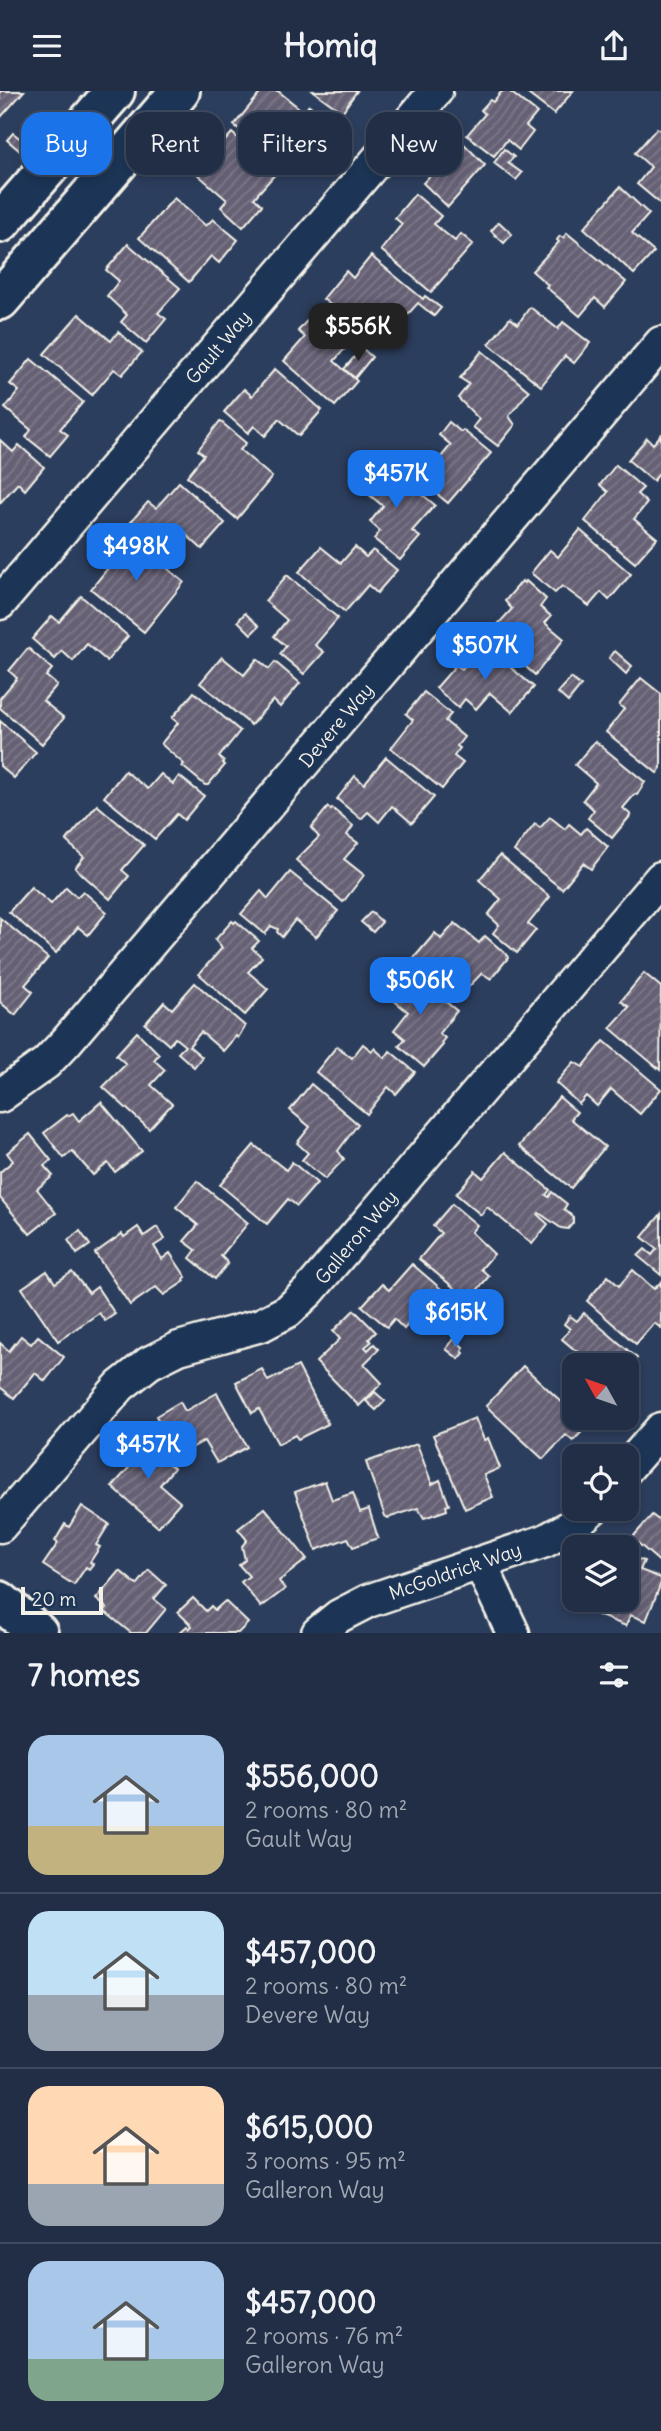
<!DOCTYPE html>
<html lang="en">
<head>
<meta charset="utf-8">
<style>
  :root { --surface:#212e46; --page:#2d3a51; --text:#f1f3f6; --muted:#a2a8b3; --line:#3e4a5f; --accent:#1a73e8 }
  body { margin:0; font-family:Delius,sans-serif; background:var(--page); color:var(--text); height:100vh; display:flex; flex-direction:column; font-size:26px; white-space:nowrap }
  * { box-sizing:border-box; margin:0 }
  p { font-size:23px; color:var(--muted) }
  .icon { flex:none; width:38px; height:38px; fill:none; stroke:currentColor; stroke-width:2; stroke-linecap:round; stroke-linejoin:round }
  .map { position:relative; height:1542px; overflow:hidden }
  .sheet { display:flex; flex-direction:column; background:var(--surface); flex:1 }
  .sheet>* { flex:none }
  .banner { position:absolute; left:21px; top:21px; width:620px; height:63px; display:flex; gap:14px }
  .needle { width:46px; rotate:310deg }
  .controls { position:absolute; left:562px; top:1262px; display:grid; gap:14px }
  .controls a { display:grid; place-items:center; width:77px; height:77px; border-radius:14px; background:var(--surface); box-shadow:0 4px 10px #0003,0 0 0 2px var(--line); font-size:35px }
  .scale { position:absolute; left:21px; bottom:18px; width:82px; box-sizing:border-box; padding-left:7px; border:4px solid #f4f1e8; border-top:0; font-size:19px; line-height:24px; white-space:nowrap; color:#f4f1e8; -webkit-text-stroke:5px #1d3557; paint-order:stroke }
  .price { position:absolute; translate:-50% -60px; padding:0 16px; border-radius:14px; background:var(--accent); color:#fff; font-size:23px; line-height:46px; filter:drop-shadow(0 2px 4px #0008) }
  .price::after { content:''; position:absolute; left:50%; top:42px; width:21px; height:16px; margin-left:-10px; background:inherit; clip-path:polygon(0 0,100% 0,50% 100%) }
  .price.on { background:#222; color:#fff }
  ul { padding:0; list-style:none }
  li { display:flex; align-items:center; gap:21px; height:175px; padding:0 28px }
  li+li { border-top:2px solid var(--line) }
  li span { display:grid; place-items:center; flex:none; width:196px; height:140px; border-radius:21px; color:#555 }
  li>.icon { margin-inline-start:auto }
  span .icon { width:84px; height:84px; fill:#fffc; stroke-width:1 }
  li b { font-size:30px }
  h2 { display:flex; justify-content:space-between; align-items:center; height:84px; padding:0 28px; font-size:30px }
  .chip { padding:0 24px; border-radius:21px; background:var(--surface); box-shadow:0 4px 10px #0003,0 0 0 2px var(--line); font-size:24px; line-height:63px }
  .chip.on { background:var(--accent); color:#fff }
  header { display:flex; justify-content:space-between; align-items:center; height:91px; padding:0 28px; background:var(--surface); font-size:32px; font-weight:800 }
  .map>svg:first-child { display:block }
</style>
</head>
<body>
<header><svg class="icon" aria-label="menu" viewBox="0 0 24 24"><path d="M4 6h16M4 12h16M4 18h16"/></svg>Homiq<svg class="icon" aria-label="share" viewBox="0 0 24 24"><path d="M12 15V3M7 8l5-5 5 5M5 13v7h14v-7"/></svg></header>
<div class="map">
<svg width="661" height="1542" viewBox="0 0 661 1542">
  <defs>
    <pattern id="building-hatch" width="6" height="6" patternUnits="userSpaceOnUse" patternTransform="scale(1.75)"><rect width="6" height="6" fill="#666175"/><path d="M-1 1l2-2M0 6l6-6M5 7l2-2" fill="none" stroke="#7c7889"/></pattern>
  </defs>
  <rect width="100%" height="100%" fill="#2c3e5d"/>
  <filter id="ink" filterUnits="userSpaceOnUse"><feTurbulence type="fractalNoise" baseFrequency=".0143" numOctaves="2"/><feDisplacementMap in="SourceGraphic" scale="14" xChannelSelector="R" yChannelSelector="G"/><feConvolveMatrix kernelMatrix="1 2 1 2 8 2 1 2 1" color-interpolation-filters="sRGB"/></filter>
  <g filter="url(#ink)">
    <g fill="url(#building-hatch)" stroke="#f4f1e8" stroke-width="2">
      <polygon points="0,0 24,0 0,27"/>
      <polygon points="262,0 278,0 304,21 309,14 335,34 318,55 311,49 287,78 234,34"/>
      <polygon points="313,0 357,0 342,21"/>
      <polygon points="502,0 509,0 537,22 526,35 533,41 519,59 507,49 494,65 467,44 485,23 481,19 490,9 493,11"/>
      <polygon points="524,0 573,0 554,23"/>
      <polygon points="657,37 661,40 661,113 637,93 651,76 635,62"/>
      <polygon points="13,42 26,52 20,60 7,49"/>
      <polygon points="232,42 277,81 254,107 262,114 243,136 221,116 227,109 196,82"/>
      <polygon points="462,51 485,74 448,116 423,92"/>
      <polygon points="504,58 514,66 508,72 522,82 516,89 494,72"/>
      <polygon points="620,96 649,123 632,142 654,161 634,183 584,137"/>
      <polygon points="415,103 441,125 434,133 455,150 461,143 473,153 431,201 381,159 402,133 395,127"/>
      <polygon points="174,107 206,135 213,128 238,149 219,172 211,165 189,191 139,147"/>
      <polygon points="499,131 512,143 504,152 491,140"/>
      <polygon points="567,142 626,191 605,216 595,207 580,225 546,196 548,194 532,180 559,151 557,149 560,145 563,147"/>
      <polygon points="128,153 180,197 158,222 166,228 146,252 121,231 127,224 107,205 119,190 106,179"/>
      <polygon points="371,165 423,208 425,205 441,217 434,225 418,212 389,244 379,235 371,245 323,208 346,180 353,187"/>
      <polygon points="530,216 558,238 563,231 590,252 574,272 565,265 541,295 489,253 510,227 518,233"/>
      <polygon points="318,217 344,239 339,244 349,253 334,270 357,290 335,315 284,270 305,246 298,240"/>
      <polygon points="79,223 111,250 118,241 142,261 122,284 114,278 92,304 44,263"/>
      <polygon points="362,257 372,266 355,287 344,278"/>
      <polygon points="482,260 529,300 509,325 515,334 498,355 473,336 479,328 458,307 469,293 460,287"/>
      <polygon points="31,268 83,311 60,338 68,344 50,365 26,346 31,339 5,317 19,300 10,293"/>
      <polygon points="275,278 322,319 299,345 279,328 265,345 254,335 248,342 224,321 244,298 252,305"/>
      <polygon points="220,330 246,352 240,359 272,386 237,428 187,385 204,364 198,359"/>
      <polygon points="449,331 461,341 463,339 491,362 448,412 421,390 451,354 439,344"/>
      <polygon points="661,344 661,385 659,383 653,390 628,369 647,347 653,353"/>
      <polygon points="0,349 13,361 19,354 44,376 25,399 18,392 0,412"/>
      <polygon points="383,371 435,414 412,440 420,446 400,469 374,448 380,440 370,431 383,415 361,397"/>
      <polygon points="616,374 643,397 637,403 647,412 634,428 657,447 635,472 585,430 608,401 600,394"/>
      <polygon points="179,391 225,432 202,458 183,441 170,456 159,446 153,453 129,433 148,411 156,417"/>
      <polygon points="580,439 631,483 609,509 601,501 589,515 562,495 555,502 531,482 550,459 558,466"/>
      <polygon points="124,442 184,491 144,541 91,498 112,472 104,466"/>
      <polygon points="321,456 341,472 355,456 366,466 373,459 397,479 377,502 368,494 345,521 299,481"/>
      <polygon points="287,484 338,527 315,554 324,561 304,583 280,563 286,555 274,545 287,529 265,510"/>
      <polygon points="522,490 524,492 526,490 546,508 540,516 551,525 545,532 564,548 535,584 490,544 490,542 512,518 505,510"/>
      <polygon points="81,505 128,545 107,570 87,553 73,570 62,560 55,568 32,548 52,525 59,531"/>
      <polygon points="245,522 259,535 251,543 238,530"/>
      <polygon points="483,553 534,596 512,621 490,602 476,618 465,608 458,617 436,597 456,574 462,578"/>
      <polygon points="28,557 52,578 46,585 57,594 43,610 64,627 42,653 0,617 0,607 17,587 9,580"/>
      <polygon points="615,560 632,575 626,583 609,567"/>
      <polygon points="222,566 244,584 257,568 269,578 275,571 300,592 280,616 273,609 251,634 200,592"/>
      <polygon points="571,587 581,595 568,611 558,602"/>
      <polygon points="641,587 661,603 661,677 657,682 606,641 624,618 619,614"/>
      <polygon points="194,601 240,640 219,666 224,670 223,672 225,674 208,694 205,694 182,675 184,673 161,653 178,632 172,627"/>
      <polygon points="424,601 451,623 445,630 464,646 457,655 460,657 454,665 463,672 442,698 391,657 413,629 406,623"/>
      <polygon points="0,630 36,661 14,687 0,675"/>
      <polygon points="595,650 645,691 637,704 635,703 623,717 631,724 612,747 588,727 594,719 583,709 596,692 575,674"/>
      <polygon points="386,666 434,706 412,732 392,715 379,731 368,721 361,728 337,708 355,685 364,693"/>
      <polygon points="125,680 148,698 161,683 173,693 179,685 204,705 184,729 177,723 155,748 104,706"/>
      <polygon points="97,714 144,754 122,779 129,785 110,808 75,777 84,766 66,750"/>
      <polygon points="328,716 331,719 332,717 353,735 347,744 358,752 344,768 364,784 343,811 296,769 319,746 311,737"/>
      <polygon points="550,726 565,738 569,733 581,743 586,737 608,756 591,778 583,772 562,798 514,760 535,733 540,737"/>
      <polygon points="500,764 550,806 528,833 536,839 517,862 493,842 499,834 488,824 501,808 479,789"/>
      <polygon points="290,781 338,820 316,846 295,829 282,846 277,841 278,838 271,835 265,843 241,823 261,800 268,808"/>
      <polygon points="31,796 51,813 66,796 77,806 83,800 107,821 88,844 78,836 56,862 9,821"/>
      <polygon points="371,821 382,831 373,841 361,831"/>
      <polygon points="0,827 48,867 25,894 33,901 15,924 0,911"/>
      <polygon points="232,830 234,832 236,830 259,850 252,857 262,866 248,881 268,898 245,924 199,883 222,857 215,849"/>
      <polygon points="455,832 479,852 485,845 507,864 508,867 491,888 482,882 458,907 413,868 435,842 441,848"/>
      <polygon points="406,878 457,920 439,942 445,947 441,952 443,954 424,976 399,955 405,948 394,939 408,921 386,903"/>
      <polygon points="644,882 661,896 660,979 610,937 629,916 621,910"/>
      <polygon points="195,892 245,935 238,947 236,945 223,960 201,941 189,955 202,966 194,976 178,962 185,955 175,947 169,954 145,933 164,911 172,918"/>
      <polygon points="137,941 159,963 154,969 165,979 151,994 172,1013 149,1038 103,996 126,973 116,964"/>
      <polygon points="604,950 661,998 640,1023 611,998 597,1015 586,1005 579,1013 556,992 574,971 583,976"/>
      <polygon points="363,953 372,960 374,957 385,967 390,960 415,981 396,1003 388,996 367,1023 316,981 337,955 352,967"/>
      <polygon points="311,993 358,1033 338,1060 344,1068 325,1088 302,1069 308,1062 297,1052 310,1036 290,1019"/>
      <polygon points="559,1006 577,1021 571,1028 605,1056 571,1097 519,1055"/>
      <polygon points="101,1011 142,1060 115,1081 108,1072 93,1084 72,1060 64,1067 44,1042 67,1024 68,1025 73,1022 79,1030"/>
      <polygon points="30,1043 51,1069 44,1075 53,1085 37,1098 56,1122 30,1143 0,1107 0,1081 13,1070 7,1062"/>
      <polygon points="254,1054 286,1079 292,1071 317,1092 297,1115 288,1108 267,1133 220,1094"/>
      <polygon points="505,1061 550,1099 546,1104 549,1106 552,1101 567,1113 564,1118 573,1126 573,1132 568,1138 561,1137 539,1122 538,1124 548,1133 532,1153 487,1116 481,1124 456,1103 475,1080 483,1087"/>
      <polygon points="197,1090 248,1132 221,1165 228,1172 215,1188 190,1167 196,1159 184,1150 198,1134 176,1116"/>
      <polygon points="452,1113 477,1134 471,1141 494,1163 481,1178 489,1185 469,1209 419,1168 441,1142 433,1135"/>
      <polygon points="661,1123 661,1184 638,1165 645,1158 652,1164 657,1158 642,1146"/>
      <polygon points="138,1136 144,1145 157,1136 165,1148 154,1155 162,1168 170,1162 186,1186 184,1187 185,1190 164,1204 156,1196 130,1214 95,1162 122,1143 124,1146"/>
      <polygon points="80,1140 90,1154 77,1163 68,1149"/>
      <polygon points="412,1173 461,1215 439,1241 418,1222 404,1238 394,1228 387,1236 362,1215 382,1193 389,1199"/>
      <polygon points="633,1179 654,1198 661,1191 661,1237 654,1232 636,1253 587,1210 608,1185 619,1195"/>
      <polygon points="47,1180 55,1192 72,1181 89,1202 97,1196 115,1223 105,1230 99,1222 58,1250 22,1197"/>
      <polygon points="354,1219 376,1241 369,1248 371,1251 365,1256 368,1259 374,1253 379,1258 364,1273 382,1292 359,1315 316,1271 340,1248 333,1240"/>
      <polygon points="584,1222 637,1267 626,1280 626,1274 575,1274 582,1265 562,1248 570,1238 564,1233 570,1225 577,1230"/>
      <polygon points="21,1245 31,1253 38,1245 64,1266 45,1290 35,1282 14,1307 0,1296 0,1252 9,1260"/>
      <polygon points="454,1248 464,1257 462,1260 464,1262 459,1268 446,1258"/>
      <polygon points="298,1275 328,1333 298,1348 295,1344 278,1353 259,1318 252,1322 236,1291 262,1278 268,1290"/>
      <polygon points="523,1275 565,1314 572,1307 574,1309 574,1326 594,1328 573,1350 566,1344 543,1368 486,1315"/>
      <polygon points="375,1301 385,1310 376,1319 366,1310"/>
      <polygon points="217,1302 247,1356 217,1372 204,1350 186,1360 179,1347 171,1351 156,1325 180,1311 185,1320"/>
      <polygon points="475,1327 484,1349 488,1347 500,1377 484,1384 493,1406 465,1418 433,1344"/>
      <polygon points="146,1341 169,1361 162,1368 174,1377 160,1394 180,1411 158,1436 112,1396 133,1372 126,1365"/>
      <polygon points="417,1353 432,1393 440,1389 449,1414 446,1415 447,1419 424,1427 418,1417 388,1427 385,1425 366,1371"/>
      <polygon points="325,1390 332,1409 353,1402 360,1421 369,1418 378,1447 353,1456 348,1447 316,1459 295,1401"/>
      <polygon points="82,1415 109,1433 96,1454 100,1456 90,1471 93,1473 89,1478 86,1476 74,1494 43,1474 58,1452 55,1450 65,1433 69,1436"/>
      <polygon points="265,1417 307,1468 279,1490 285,1498 261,1516 241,1491 249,1485 239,1474 245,1469 242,1455 247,1449 238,1438"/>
      <polygon points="652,1424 661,1431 661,1472 632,1447"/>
      <polygon points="626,1464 644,1470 640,1479 661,1487 661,1492 646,1530 630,1524 626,1535 592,1522 597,1508 626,1508"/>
      <polygon points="149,1479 166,1494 154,1508 166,1518 146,1542 131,1542 104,1520 107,1517 96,1508 120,1480 137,1494"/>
      <polygon points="193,1507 206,1520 211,1515 215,1519 225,1510 248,1532 238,1542 179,1542 187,1535 189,1538 192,1535 178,1521"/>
    </g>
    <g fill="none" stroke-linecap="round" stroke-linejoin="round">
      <g stroke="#f4f1e8" stroke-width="37">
        <g id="minor">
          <polyline points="0,512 436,0"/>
          <polyline points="0,1005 46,972 66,951 661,252"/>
          <polyline points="626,1378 661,1338"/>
          <polyline points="0,1435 120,1295 149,1272 179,1257 261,1234 288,1220 309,1200 661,787"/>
          <polyline points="480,1472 513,1542"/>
          <polyline points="318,1542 339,1525 368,1510 545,1450 572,1435 592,1418"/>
        </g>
      </g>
      <g stroke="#f4f1e8" stroke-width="44">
        <polyline id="tertiary" points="0,1510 38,1542"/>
      </g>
      <g stroke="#f4f1e8" stroke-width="44">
        <g id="primary">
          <polyline points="0,132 115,0"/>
          <polyline points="0,209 180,0"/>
        </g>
      </g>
      <use href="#minor" stroke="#1d3557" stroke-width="32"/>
      <use href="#tertiary" stroke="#1d3557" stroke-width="38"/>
      <use href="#primary" stroke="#1d3557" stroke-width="38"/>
    </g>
  </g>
  <g text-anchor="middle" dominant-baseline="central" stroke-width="6" stroke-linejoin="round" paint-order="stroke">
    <g font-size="19" fill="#f4f1e8" stroke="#1d3557">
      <text transform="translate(218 256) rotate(-50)">Gault Way</text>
      <text transform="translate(336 634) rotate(-50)">Devere Way</text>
      <text transform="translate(356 1146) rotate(-50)">Galleron Way</text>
      <text transform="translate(455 1480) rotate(-19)">McGoldrick Way</text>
    </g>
  </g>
</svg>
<div class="controls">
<a><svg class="needle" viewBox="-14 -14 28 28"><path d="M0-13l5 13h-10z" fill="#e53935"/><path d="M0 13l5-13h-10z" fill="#a2a8b3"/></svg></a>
<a><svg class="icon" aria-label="locate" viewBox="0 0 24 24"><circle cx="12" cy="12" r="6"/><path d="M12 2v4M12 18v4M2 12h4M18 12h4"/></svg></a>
<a><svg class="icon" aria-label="layers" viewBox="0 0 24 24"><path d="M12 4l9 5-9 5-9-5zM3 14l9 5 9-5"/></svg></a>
</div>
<div class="scale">20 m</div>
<b class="price on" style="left:358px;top:272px">$556K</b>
<b class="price" style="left:396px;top:419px">$457K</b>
<b class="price" style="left:136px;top:492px">$498K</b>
<b class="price" style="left:485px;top:591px">$507K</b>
<b class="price" style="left:420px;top:926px">$506K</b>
<b class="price" style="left:456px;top:1258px">$615K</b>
<b class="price" style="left:148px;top:1390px">$457K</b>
<div class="banner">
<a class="chip on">Buy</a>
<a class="chip">Rent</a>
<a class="chip">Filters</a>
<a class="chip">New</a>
</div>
</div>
<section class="sheet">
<h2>7 homes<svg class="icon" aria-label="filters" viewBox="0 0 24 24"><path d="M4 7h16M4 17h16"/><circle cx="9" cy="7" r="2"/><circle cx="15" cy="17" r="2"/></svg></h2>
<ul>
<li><span style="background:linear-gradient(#a9c7e8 65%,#c2b280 0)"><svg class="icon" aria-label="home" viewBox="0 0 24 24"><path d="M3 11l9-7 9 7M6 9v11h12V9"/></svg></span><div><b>$556,000</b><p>2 rooms · 80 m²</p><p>Gault Way</p></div></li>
<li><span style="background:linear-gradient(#bfe0f5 60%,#9aa5b1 0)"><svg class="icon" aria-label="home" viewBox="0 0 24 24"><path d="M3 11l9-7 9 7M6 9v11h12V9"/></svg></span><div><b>$457,000</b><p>2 rooms · 80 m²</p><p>Devere Way</p></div></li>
<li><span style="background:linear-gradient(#ffd9b3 70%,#9aa5b1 0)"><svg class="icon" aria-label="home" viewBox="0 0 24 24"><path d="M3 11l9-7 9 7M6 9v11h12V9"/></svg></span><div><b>$615,000</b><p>3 rooms · 95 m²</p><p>Galleron Way</p></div></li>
<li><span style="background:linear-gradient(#a9c7e8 70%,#7fa58c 0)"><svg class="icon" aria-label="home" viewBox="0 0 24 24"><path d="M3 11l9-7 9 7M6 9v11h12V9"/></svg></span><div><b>$457,000</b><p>2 rooms · 76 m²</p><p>Galleron Way</p></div></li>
</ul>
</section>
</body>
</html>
